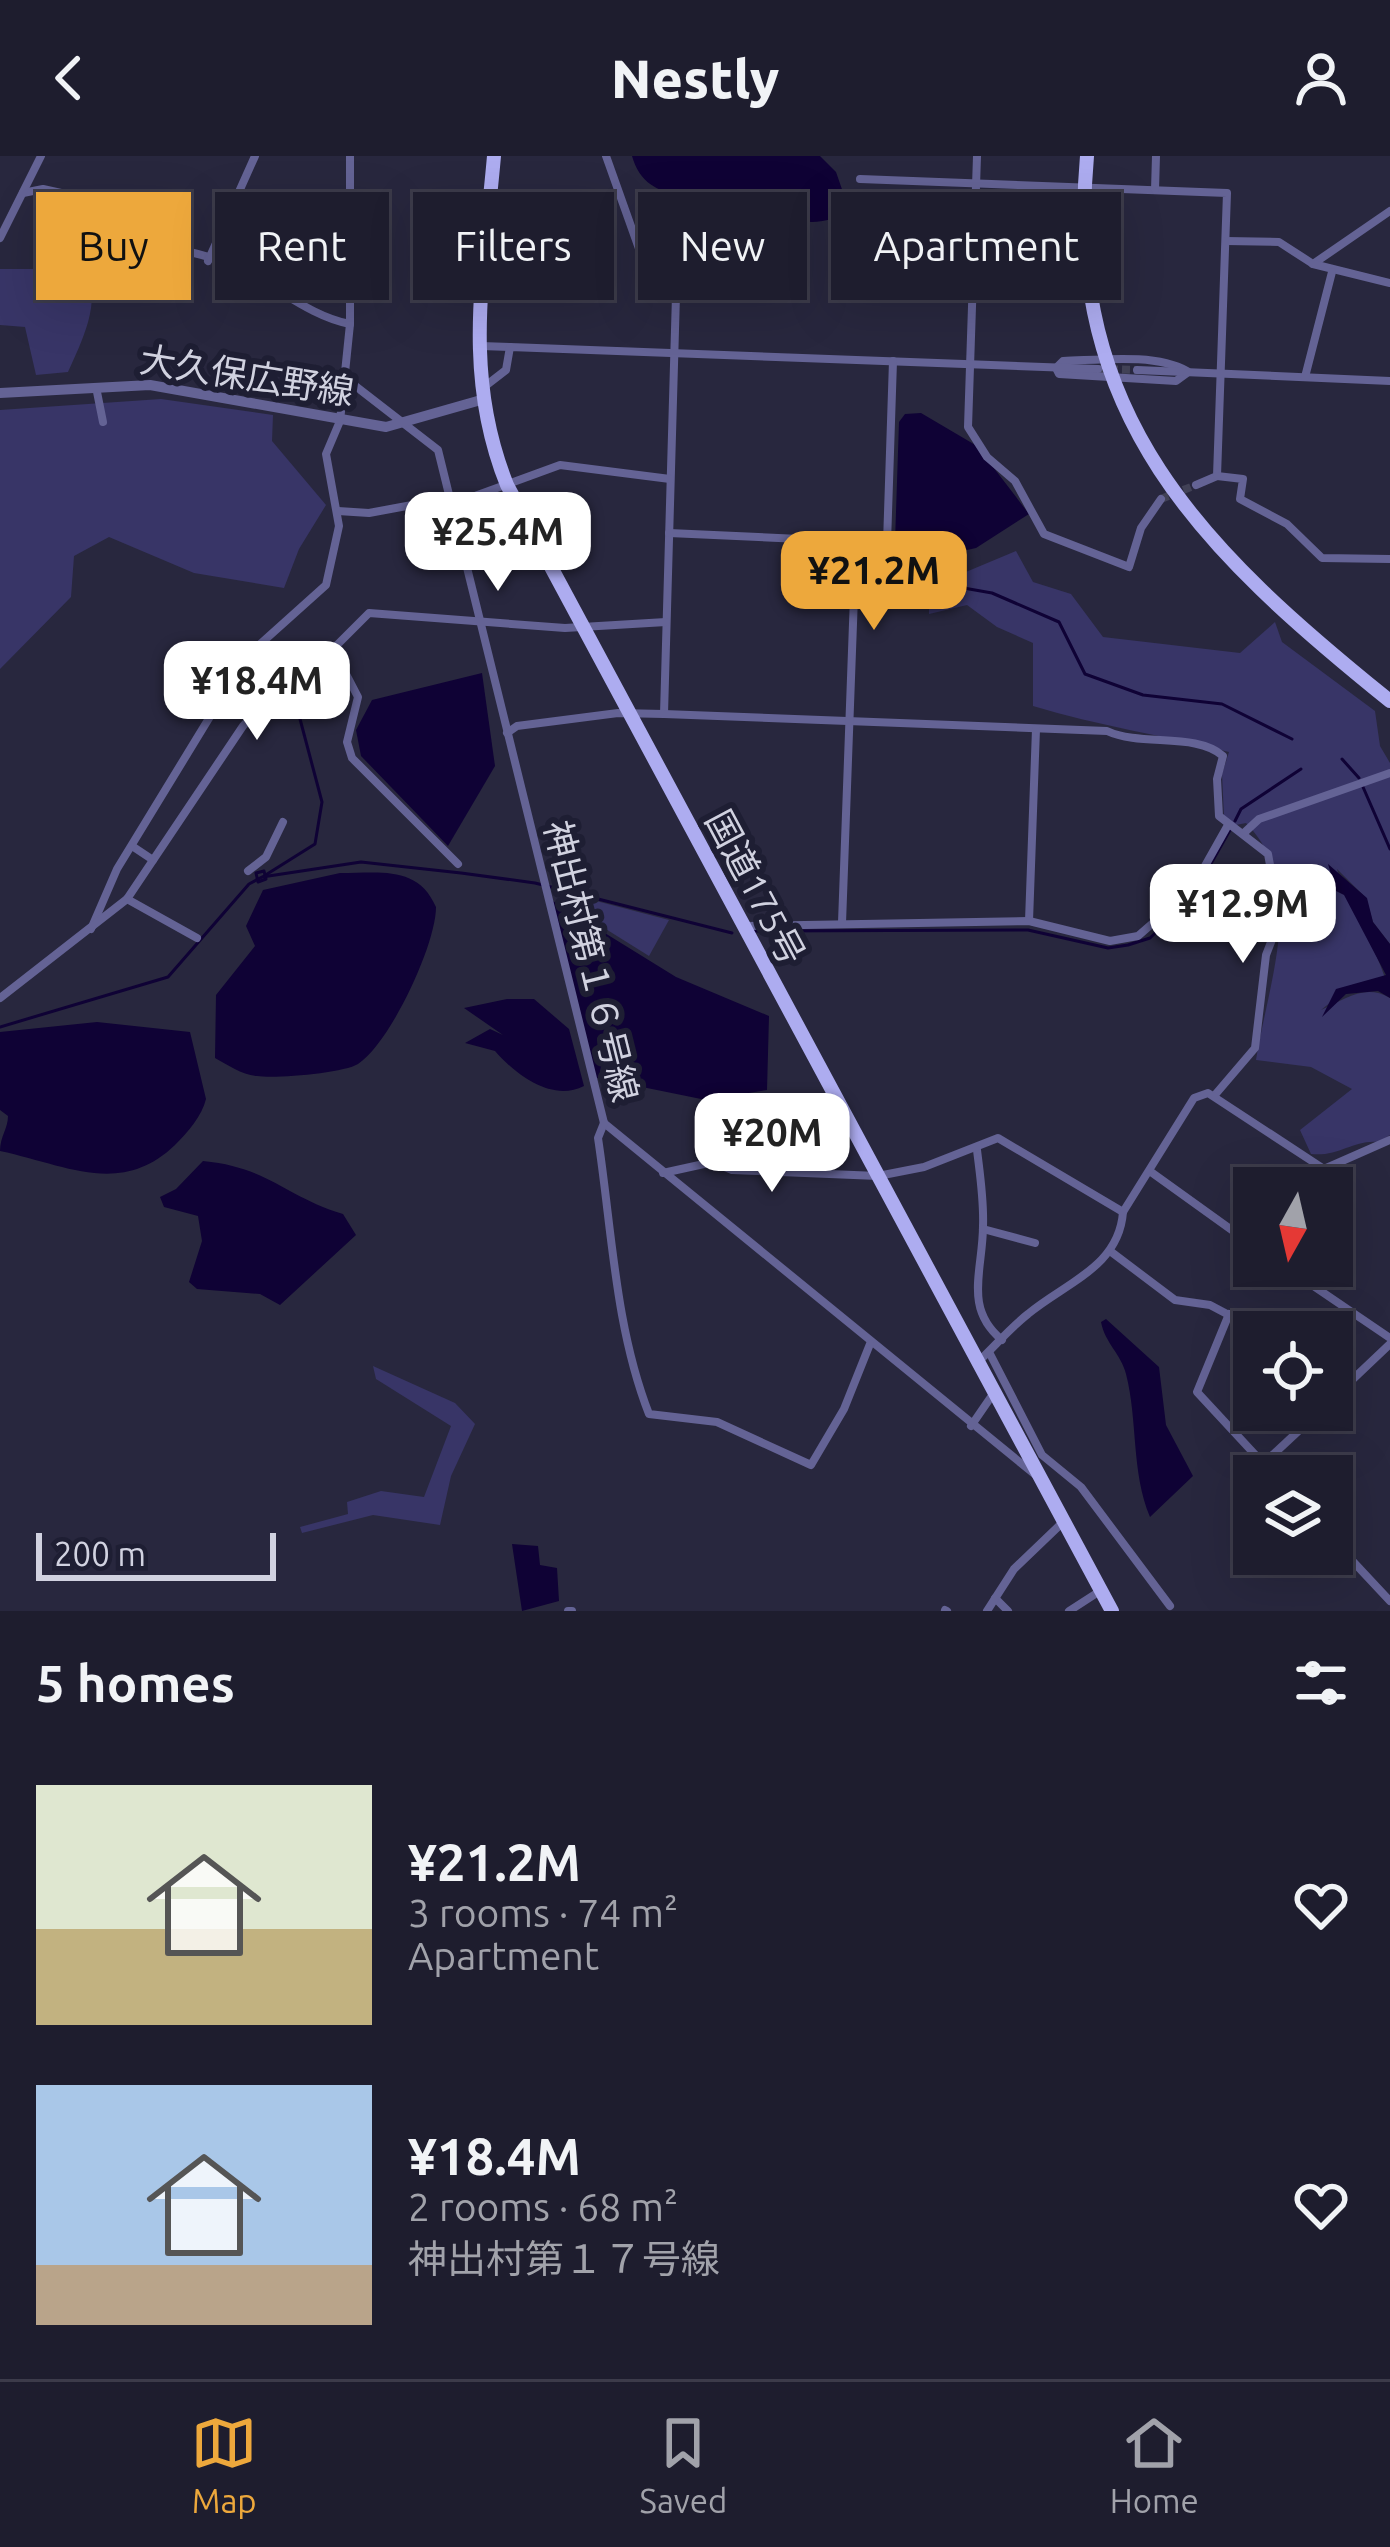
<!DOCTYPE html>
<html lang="en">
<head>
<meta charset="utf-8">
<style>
  :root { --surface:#1e1d2e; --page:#262636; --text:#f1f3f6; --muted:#a1a2aa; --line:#3c3b4a; --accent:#eda83c }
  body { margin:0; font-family:Ubuntu,"Noto Sans JP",sans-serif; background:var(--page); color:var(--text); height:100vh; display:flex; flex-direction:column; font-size:45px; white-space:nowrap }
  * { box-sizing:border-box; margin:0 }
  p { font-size:39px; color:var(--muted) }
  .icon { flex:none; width:66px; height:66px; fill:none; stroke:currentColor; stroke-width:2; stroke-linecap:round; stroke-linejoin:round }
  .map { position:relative; height:1455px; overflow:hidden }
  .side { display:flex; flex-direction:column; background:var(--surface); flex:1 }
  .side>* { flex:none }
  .hud { position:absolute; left:36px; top:36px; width:1320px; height:108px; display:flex; gap:24px }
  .needle { width:78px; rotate:188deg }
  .buttons { position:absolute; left:1233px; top:1011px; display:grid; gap:24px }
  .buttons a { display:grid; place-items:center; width:120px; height:120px; border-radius:0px; background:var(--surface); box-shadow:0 12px 48px #0002,0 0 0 3px var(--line); font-size:60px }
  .scale { position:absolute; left:36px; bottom:30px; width:240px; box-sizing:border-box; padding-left:12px; border:6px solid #d1d2e0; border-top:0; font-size:33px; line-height:42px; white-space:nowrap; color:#d1d2e0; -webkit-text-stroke:9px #1e1e33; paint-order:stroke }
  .price { position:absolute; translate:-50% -102px; padding:0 27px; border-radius:24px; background:#fff; color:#222; font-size:39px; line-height:78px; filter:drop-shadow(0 3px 6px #0008) }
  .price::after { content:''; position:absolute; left:50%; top:72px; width:36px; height:27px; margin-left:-18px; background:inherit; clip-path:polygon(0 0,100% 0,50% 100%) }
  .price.selected { background:var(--accent); color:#111 }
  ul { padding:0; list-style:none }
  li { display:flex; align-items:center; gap:36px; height:300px; padding:0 36px }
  li span { display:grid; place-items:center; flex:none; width:336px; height:240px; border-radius:0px; color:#555 }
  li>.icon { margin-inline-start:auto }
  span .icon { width:144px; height:144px; fill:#fffc; stroke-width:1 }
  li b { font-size:51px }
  h2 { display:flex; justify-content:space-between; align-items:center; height:144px; padding:0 36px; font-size:51px }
  .tag { padding:0 42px; border-radius:0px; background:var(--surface); box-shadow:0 12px 48px #0002,0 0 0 3px var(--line); font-size:42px; line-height:108px }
  .tag.selected { background:var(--accent); color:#111 }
  header { display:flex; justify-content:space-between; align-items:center; height:156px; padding:0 36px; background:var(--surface); font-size:54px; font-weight:800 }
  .dock { display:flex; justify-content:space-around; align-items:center; height:168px; border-top:3px solid var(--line); background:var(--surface); font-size:33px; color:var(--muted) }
  .dock a { display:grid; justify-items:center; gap:6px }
  .dock .selected { color:var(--accent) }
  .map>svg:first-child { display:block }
</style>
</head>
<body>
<header><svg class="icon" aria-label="back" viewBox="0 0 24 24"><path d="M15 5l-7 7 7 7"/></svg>Nestly<svg class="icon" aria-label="person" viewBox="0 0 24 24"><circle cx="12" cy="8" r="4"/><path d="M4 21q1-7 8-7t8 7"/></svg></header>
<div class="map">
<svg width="1390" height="1455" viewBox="0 0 1390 1455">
  <rect width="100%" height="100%" fill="#28273e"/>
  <g fill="#383567">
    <path d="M0,113h84c20,30 -3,74 -16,103l-32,3 -11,-48 -25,-2z"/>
    <polygon points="161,243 273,259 272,285 326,349 299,393 284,432 194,417 109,381 74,400 71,441 0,513 0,254"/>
    <path d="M1016,395l17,31 38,12 32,43 137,16 35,-31 7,20 93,69 5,35 10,17v181l-17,-22 -7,-24 -29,-29c11,40 36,71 48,109l-33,7 -31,25c24,-10 43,-27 69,-12v137l-11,7c-25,-3 -40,15 -68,12l-11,-24 52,-41 -41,-22 -55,-7c12,-77 52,-174 -10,-237l-10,2 -12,-9 -2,-42 7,-22c-66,-17 -131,-26 -196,-46v-63l-36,-16 -30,-22 -38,9v-39l32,-1z"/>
    <polygon points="558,735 669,764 649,800 561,745"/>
    <polygon points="373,1210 455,1247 475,1268 451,1320 440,1369 373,1359 302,1377 300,1371 348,1358 347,1346 381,1335 424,1341 451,1270 376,1223"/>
  </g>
  <g fill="#0f0235">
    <path d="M632,0h188l16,16 9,26 -10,20c-37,12 -55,-6 -90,-16 -39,-12 -98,8 -113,-46z"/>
    <polygon points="921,257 977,290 1029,358 976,392 940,400 938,405 895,386 899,266 905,258"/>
    <polygon points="482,517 495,610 448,690 361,600 356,574 372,544"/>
    <polygon points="1328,708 1367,742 1373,766 1390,788 1390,842 1378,835 1346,838 1322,861 1336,833 1386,819 1344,739 1336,735"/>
    <path d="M340,717c40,0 78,-8 96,34 0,38 -46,136 -78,157 -14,9 -83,15 -101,12 -15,-1 -29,-11 -42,-18l1,-63 39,-49 -9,-20 17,-36z"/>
    <polygon points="553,745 676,821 769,860 767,934 706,944 593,921"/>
    <path d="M507,843h27l35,30 15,57c-33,17 -70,-13 -89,-35l-30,-8 25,-14 13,6 -39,-27z"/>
    <path d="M97,866l93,10 16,67c-4,17 -18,33 -31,46 -54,52 -109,20 -175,6 0,-15 8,-22 8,-35l-8,-6v-78z"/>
    <path d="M203,1005c65,6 83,36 140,53l13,21 -76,70 -20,-11 -63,-5 -8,-7 13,-41 -4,-25 -34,-9 -4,-10 16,-8z"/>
    <path d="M1106,1163l53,48 7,58 27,51 -43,41c-19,-45 -12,-96 -24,-143 -5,-20 -21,-31 -25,-52z"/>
    <polygon points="512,1388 538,1390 540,1409 557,1412 559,1445 522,1455"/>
  </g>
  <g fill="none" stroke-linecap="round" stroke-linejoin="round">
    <g stroke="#0f0235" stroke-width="3">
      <polyline points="937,405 941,428 992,437 1059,466 1085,518 1143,539 1222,548 1292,583"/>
      <polyline points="1342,603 1359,622"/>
      <polyline points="1363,631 1390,693"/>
      <polyline points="1235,665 1241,653 1301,613"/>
      <polygon points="264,715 266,723 258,726 256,717"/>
      <polyline points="264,720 315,688 322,646 291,529"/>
      <polyline points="753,775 1028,774 1108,792 1128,789 1150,782 1191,743 1230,674"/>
      <polyline points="0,871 168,821 249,728 262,721 361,706 461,717 535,727 732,777"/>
    </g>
    <g stroke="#414156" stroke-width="8" stroke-dasharray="8 4" stroke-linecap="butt">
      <polyline points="1098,213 1137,214"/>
      <polyline points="1161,343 1196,329"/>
    </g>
    <g stroke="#646395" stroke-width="8">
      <polyline points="606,0 642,101 677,104 664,558"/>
      <polyline points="977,0 968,271 987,301 1015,325 1044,378 1129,411 1141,372 1161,343"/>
      <polyline points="860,23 1227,37 1217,320 1196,329"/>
      <polyline points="1155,34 1156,0"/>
      <path d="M23,37l20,-4 36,8 20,47c41,-6 112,9 149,29 33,17 65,44 102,51"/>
      <polyline points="0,82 41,0"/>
      <polyline points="1226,85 1279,86 1313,108 1390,55"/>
      <polyline points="208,105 255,0"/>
      <polyline points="1313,108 1390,127"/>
      <polyline points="481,190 510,191"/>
      <path d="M1057,211l6,-6c37,-1 92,-8 124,10"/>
      <polyline points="1056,212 1059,218 1176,225 1187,217"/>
      <polyline points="1137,214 1390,225"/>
      <polyline points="1305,221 1332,116"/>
      <polyline points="345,222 438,294 604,967 1038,1321"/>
      <polyline points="96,231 103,266"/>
      <polyline points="484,231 506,214 510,191 1098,213"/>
      <polyline points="1217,320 1243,323 1240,343 1287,368 1322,402 1390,403"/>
      <polyline points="338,355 369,357 412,349 439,353 560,309 670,323"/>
      <polyline points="669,377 887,387 893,205"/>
      <polyline points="333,493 358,541 347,586 352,602 458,708"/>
      <path d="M507,577l10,-7 101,-13 46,1 443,17c34,16 89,1 116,25l-6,23 2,37 49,38 12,65 -14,36 -11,93 -41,48"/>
      <polyline points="1245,676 1259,663 1390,617"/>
      <polyline points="132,690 153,704"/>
      <polyline points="248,715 266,701 283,666"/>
      <polyline points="127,743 197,782"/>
      <polyline points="1029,765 1036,573"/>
      <polyline points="842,767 856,386"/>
      <polyline points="743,770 1029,765 1110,785 1138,780 1192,733 1228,669"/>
      <polyline points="91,773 117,713 247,500 326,429 339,370 326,298 340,265 350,168 350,0"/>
      <polyline points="0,842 127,743 243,570 280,530 333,493 369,457 565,472 666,466"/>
      <path d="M604,967l-6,15c14,92 17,189 51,276l68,8 94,43 33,-56 26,-65"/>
      <path d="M977,994c3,25 7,50 6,76 0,44 -20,82 19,114"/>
      <polyline points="1151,1016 1254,1090"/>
      <polyline points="663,1017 713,1006 732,1014 878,1020 924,1011 998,982 1123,1056"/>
      <polyline points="983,1073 1035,1087"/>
      <polyline points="1110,1095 1175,1144 1210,1149 1261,1176"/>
      <polyline points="1284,1110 1390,1182"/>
      <polyline points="1229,1158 1197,1236 1275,1320"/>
      <polyline points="989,1196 1042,1299 1081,1331 1170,1450"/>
      <path d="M979,1205c16,-15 31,-33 49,-47 37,-31 91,-47 95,-102l71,-114 14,-5 116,76 66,-29"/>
      <polyline points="1332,1214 1351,1225"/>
      <polyline points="1332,1243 1390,1188"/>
      <polyline points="971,1270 993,1238"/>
      <polyline points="1264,1307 1321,1254"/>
      <polyline points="1332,1383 1390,1445"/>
      <polyline points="995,1442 1008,1455"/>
      <polyline points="945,1454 947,1455"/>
      <polyline points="568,1455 572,1455"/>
      <polyline points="987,1455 1014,1413 1063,1366"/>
      <polyline points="1069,1455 1100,1435"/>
    </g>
    <polyline stroke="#646395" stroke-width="10" points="0,237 150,229 386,271 481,244"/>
    <g stroke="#adacf0" stroke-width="14">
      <path d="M494,0c-10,116 -32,217 13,329l605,1126"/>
      <path d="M1087,0c-24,261 117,395 303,545"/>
    </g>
  </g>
  <g text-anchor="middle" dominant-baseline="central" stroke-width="12" stroke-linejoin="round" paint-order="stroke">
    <g font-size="36" fill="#d1d2e0" stroke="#1e1e33">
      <text transform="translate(247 219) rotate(9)">大久保広野線</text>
      <text transform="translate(756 731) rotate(62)">国道175号</text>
      <text transform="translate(592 805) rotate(76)">神出村第１６号線</text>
    </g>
  </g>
</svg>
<div class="buttons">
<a><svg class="needle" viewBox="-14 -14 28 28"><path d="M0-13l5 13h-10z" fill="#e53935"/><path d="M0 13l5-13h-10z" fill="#a1a2aa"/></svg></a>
<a><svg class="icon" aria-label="locate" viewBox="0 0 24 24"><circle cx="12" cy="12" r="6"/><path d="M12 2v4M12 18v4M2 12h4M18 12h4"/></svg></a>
<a><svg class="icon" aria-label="layers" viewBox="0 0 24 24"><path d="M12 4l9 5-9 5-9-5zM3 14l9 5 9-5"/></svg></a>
</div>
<div class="scale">200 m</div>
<b class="price" style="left:498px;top:438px">¥25.4M</b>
<b class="price selected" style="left:874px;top:477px">¥21.2M</b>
<b class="price" style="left:257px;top:587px">¥18.4M</b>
<b class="price" style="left:1243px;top:810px">¥12.9M</b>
<b class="price" style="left:772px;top:1039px">¥20M</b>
<div class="hud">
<a class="tag selected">Buy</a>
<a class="tag">Rent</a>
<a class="tag">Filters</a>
<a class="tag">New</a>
<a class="tag">Apartment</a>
</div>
</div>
<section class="side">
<h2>5 homes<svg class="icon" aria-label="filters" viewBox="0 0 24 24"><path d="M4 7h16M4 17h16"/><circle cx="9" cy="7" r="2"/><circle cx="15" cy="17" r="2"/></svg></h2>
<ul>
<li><span style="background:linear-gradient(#dfe7d0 60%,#c2b280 0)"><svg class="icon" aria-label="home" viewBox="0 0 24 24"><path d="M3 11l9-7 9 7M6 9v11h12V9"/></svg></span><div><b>¥21.2M</b><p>3 rooms · 74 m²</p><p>Apartment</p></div><svg class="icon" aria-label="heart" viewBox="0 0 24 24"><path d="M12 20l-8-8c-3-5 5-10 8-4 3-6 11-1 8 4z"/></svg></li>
<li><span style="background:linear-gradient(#a9c7e8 75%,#b9a48a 0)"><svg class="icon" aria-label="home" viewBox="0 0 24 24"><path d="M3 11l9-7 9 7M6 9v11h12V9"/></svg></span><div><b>¥18.4M</b><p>2 rooms · 68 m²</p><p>神出村第１７号線</p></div><svg class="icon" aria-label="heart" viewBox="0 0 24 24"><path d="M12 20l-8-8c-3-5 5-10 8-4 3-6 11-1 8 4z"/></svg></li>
</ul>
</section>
<nav class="dock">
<a class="selected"><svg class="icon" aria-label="map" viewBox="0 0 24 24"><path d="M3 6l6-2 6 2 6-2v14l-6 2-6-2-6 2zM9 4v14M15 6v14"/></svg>Map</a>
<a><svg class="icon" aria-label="saved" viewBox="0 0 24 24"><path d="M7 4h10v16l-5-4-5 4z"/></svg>Saved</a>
<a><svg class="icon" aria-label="home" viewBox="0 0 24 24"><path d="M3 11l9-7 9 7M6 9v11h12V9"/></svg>Home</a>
</nav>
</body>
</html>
